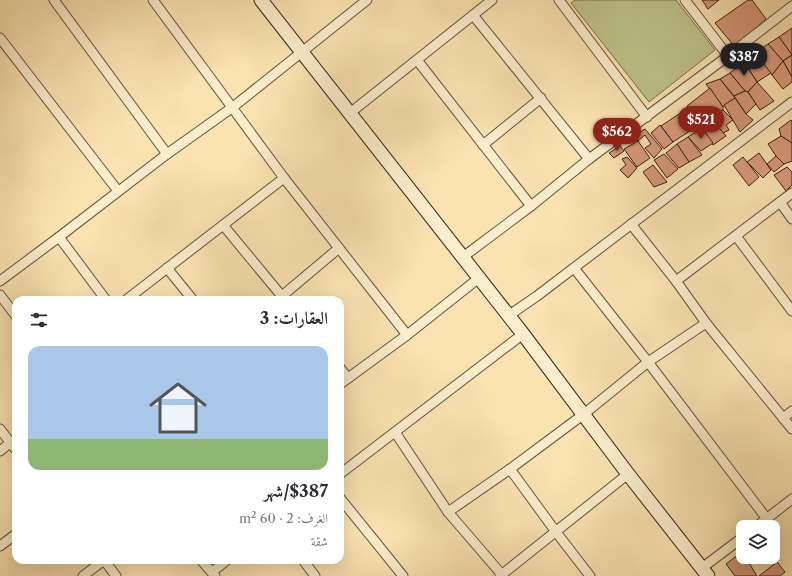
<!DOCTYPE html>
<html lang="ar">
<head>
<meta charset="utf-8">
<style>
  :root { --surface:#fff; --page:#f2f2f3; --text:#2b2b33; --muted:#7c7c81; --accent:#8f2418 }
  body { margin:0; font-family:"Libre Caslon Text",Amiri,serif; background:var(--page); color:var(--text); direction:rtl; height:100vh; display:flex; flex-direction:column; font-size:15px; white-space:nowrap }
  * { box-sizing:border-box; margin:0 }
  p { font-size:13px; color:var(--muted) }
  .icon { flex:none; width:22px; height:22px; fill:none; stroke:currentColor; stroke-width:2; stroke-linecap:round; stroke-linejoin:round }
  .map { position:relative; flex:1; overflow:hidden; direction:ltr }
  .drawer { position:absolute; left:12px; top:296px; width:332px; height:268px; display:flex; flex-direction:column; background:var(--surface); border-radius:12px; box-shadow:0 4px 16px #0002; direction:rtl }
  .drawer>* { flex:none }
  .buttons { position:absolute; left:736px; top:520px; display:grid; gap:8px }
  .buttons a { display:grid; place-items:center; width:44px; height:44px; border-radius:8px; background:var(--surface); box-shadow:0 4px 16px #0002; font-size:20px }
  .price { position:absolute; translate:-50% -34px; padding:0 9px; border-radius:14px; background:var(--accent); color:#fff; font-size:13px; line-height:26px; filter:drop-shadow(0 1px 2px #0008) }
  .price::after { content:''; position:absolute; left:50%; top:24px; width:12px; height:9px; margin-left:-6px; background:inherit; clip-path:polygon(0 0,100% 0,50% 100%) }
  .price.on { background:#222; color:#fff }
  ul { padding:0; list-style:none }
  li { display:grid; align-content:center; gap:8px; height:212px; padding:0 16px }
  li span { display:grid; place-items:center; height:124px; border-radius:12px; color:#555 }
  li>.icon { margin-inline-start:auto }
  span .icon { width:72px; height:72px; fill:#fffc; stroke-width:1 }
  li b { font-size:17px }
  h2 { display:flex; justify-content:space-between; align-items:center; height:48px; padding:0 16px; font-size:17px }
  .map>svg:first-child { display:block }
</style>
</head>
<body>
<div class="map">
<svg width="792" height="576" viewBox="0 0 792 576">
  <rect width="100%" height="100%" fill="#fbe3b1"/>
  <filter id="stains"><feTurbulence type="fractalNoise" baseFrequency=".005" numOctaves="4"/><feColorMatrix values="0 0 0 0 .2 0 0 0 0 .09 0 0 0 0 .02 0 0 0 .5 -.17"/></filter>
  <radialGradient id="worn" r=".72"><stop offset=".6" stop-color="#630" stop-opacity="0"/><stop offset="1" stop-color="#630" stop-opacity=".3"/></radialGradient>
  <polygon fill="#bec48c" stroke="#787250" points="575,0 676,0 715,50 649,102 571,3"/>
  <g fill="#d89979" stroke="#322114">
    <polygon points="702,0 719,0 708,9"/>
    <polygon points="748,0 752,0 766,19 735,47 715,23"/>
    <polygon points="792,28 792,55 779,37"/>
    <polygon points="779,37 792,55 783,61 768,44"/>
    <polygon points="768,44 783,61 772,75 755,53"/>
    <polygon points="756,54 771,73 757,82 744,62"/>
    <polygon points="792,55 792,77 783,61"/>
    <polygon points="783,61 792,77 792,82 783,89 772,75"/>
    <polygon points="744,62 757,82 748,92 745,91 730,73"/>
    <polygon points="730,73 745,91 734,96 720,79"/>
    <polygon points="720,79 735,98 723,107 706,84"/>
    <polygon points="757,82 774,101 760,110 748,92"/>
    <polygon points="710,88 723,107 723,110 698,123 687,106"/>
    <polygon points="745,91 748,92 756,104 746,114 734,96"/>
    <polygon points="735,98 746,114 753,120 740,132 724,105"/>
    <polygon points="685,110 696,127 673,142 661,126"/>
    <polygon points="723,110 733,120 726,125 729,130 723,133 710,117"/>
    <polygon points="710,117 726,136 713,145 698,123"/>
    <polygon points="791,120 792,122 792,143 781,136 779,129"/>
    <polygon points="660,125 673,142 664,149 651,133"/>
    <polygon points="702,128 713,143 701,151 688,137"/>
    <polygon points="645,129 662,149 654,158 645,148 651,144 645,135 638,141 634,136"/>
    <polygon points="781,136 792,143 792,161 784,164 776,156 768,144"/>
    <polygon points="688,137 702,155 689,162 677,144"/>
    <polygon points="638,141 650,158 637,167 624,149"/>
    <polygon points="677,144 689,162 679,168 666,153"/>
    <polygon points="620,146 624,151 614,158 609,153"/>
    <polygon points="759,153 771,170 763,178 747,162"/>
    <polygon points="664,154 678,169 667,178 654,160"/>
    <polygon points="776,156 784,164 774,172 767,164"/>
    <polygon points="627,157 637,168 628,178 620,170 626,165 622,159"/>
    <polygon points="743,157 759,177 749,186 733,165"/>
    <polygon points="653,165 667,182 654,187 643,172"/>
    <polygon points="787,167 792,172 792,185 786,191 774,175"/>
    <polygon points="743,551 743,557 754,557 749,563 757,576 735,576 726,564"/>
    <polygon points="777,562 785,572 780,576 759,576"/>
  </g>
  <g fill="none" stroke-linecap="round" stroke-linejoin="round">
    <g stroke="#64523b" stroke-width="11">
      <g id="street">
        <polyline points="54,0 167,154"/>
        <polyline points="153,0 284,178 407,335"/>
        <polyline points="559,0 647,117"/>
        <polyline points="685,0 728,56"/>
        <polyline points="473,15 589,159"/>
        <polyline points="0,38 118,191"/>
        <polyline points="417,60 531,206"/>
        <polyline points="350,113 492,0"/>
        <polyline points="483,145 541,98"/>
        <polyline points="780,202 792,219"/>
        <polyline points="631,224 676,281 706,323 792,429"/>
        <polyline points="223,225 285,300"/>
        <polyline points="736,236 792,311"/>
        <polyline points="59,237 106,300"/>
        <polyline points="463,257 531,206 589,159 728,56 792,6"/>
        <polyline points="167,268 193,300"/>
        <polyline points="574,268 648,362 767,519"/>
        <polyline points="0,281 59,237 167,154 233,107 367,0"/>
        <polyline points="676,281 792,193"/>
        <polyline points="0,295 16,316"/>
        <polyline points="282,296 339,248"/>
        <polyline points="126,300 284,178"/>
        <polyline points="508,316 537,296 792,102"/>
        <polyline points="340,368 348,378"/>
        <polyline points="340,384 407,335 479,278"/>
        <polyline points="783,418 792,411"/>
        <polyline points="0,429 16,450"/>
        <polyline points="395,432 448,512 503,576"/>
        <polyline points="0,451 10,443"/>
        <polyline points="510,469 556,532 590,576"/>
        <polyline points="340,474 523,334"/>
        <polyline points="340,498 403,576"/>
        <polyline points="448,512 510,469 584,414 648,362 706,323"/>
        <polyline points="756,527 792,499"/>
        <polyline points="0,546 16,534"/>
        <polyline points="104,560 116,576"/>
        <polyline points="201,560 215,576"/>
        <polyline points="303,560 315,576"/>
        <polyline points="702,568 743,537"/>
        <polyline points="212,572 227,560"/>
        <polyline points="83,576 104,560"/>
        <polyline points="500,576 628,474"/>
      </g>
    </g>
    <g stroke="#322114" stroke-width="15">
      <polyline id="secondary" points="261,0 523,334 628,474 708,576"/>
    </g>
    <use href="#street" stroke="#fcedcc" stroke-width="9"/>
    <use href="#secondary" stroke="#fcedcc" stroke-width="13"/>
  </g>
  <rect width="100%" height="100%" filter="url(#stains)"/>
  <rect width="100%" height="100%" fill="url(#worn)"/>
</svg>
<div class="buttons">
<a><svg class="icon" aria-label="layers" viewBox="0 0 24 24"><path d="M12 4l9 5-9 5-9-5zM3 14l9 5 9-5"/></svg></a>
</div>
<b class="price on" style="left:744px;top:77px">$387</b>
<b class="price" style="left:701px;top:140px">$521</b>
<b class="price" style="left:617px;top:152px">$562</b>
<section class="drawer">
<h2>العقارات: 3<svg class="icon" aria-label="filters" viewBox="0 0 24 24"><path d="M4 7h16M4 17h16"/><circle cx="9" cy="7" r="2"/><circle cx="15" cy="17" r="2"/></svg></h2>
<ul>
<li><span style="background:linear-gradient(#a9c7e8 75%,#8fb573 0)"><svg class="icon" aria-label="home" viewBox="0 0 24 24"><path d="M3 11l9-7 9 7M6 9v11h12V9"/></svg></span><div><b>$387/شهر</b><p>الغرف: 2 · 60 m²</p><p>شقة</p></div></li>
</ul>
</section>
</div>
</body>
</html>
